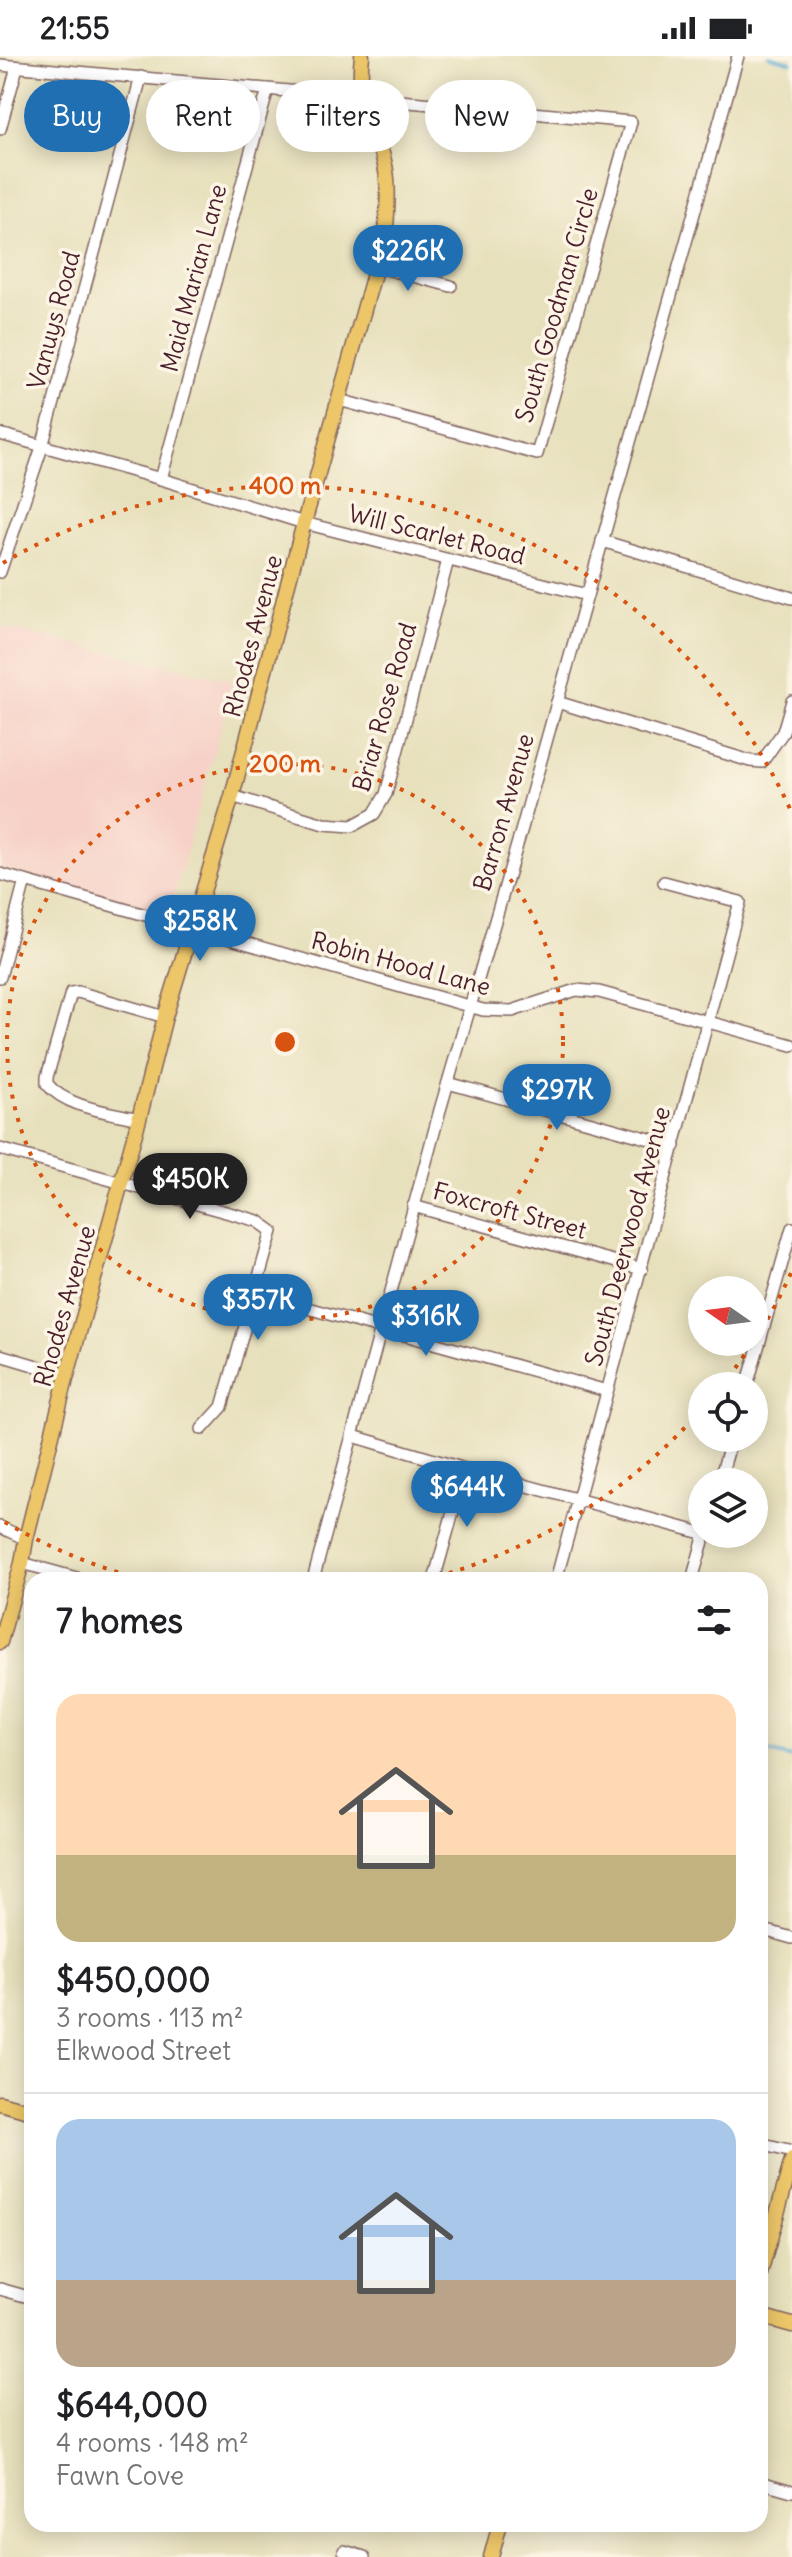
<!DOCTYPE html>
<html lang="en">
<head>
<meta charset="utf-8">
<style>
  :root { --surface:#fff; --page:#f6f6f6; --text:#202124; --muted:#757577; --line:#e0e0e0; --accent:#1f6fb2 }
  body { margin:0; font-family:Delius,sans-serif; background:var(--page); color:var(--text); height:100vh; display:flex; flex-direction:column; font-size:30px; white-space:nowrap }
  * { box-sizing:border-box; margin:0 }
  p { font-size:26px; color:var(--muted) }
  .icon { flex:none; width:44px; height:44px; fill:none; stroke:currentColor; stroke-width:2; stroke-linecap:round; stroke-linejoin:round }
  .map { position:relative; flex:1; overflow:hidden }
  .panel { position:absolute; left:24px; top:1516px; width:744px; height:960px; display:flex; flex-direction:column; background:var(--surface); border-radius:24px; box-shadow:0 4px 20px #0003 }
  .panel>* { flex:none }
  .top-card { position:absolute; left:24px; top:24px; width:744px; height:72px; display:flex; gap:16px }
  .needle { width:52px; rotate:284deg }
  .fabs { position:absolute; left:688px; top:1220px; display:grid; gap:16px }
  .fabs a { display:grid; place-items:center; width:80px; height:80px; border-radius:50%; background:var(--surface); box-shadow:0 4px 20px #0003; font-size:40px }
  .price { position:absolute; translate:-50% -68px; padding:0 18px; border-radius:28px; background:var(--accent); color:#fff; font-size:26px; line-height:52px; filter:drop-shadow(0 2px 4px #0008) }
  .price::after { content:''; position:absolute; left:50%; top:48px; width:24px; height:18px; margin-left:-12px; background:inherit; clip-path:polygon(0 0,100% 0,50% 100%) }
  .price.active { background:#222; color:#fff }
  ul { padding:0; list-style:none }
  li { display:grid; align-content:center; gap:16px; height:424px; padding:0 32px }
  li+li { border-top:2px solid var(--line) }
  li span { display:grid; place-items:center; height:248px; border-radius:24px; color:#555 }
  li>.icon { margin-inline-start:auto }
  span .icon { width:144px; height:144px; fill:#fffc; stroke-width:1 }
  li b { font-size:34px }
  h2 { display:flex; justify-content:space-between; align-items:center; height:96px; padding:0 32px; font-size:34px }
  .chip { padding:0 28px; border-radius:36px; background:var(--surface); box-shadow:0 4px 20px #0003; font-size:28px; line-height:72px }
  .chip.active { background:var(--accent); color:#fff }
  .status { display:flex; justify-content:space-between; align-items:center; height:56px; padding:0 40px; background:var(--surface); direction:ltr }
  .status svg { height:22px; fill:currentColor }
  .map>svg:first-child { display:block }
</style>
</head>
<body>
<div class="status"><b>21:55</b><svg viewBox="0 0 49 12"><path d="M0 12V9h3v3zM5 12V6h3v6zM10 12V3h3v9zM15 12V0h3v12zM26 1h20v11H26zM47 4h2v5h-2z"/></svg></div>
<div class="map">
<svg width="792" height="2501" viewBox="0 0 792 2501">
  <rect width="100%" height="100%" fill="#fcf5e5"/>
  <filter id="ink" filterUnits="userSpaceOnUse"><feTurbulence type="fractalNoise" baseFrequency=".0125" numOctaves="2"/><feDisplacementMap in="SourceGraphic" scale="16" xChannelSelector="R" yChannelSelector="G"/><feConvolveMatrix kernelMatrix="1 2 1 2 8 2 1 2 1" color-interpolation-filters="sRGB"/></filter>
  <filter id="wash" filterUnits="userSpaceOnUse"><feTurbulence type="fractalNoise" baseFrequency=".006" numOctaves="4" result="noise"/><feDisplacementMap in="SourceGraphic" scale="32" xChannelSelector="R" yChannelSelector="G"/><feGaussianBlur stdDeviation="1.8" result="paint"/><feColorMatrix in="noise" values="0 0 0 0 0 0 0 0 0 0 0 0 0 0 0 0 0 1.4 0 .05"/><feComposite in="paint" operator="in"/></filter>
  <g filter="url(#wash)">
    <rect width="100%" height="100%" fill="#e7e0bc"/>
    <polygon fill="#f7d1c8" points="0,571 234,625 172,847 161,857 0,812"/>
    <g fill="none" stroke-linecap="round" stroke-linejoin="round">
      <g stroke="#5cadd7" stroke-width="3">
        <polyline points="769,0 792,6"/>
        <polyline points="760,1697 768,1696 792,1702"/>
      </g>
    </g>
  </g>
  <g filter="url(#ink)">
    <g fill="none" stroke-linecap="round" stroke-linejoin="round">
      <g stroke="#81635e" stroke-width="14">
        <g id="minor">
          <polyline points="0,9 631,66 537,398 339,344"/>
          <polyline points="0,73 17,11"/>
          <polyline points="375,210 451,230"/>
          <polyline points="0,378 161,423 304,467 587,539"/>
          <polyline points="161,423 268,33"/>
          <polyline points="602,485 792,542"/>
          <polyline points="0,516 42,391 141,21"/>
          <polyline points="557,646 750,705 762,706 783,676 792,645"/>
          <polyline points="232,740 324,768 352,770 374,758 386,738 448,504"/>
          <polyline points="0,818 483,954 512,955 576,934 599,936 792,989"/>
          <polyline points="0,921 25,825"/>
          <polyline points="448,1027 675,1090"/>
          <path d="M139,1063c-29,-7 -72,-11 -92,-35v-7l24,-84 7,-1 87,25"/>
          <polyline points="0,1093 258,1165 272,1175 222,1351 202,1373"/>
          <polyline points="413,1150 642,1213"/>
          <polyline points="253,1237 607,1335"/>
          <polyline points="0,1299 67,1319"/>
          <polyline points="747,1330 792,1172"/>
          <polyline points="353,1380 465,1413 702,1477"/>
          <polyline points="719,1426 732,1382"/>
          <polyline points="0,1471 26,1483"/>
          <polyline points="22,1507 84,1524"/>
          <polyline points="313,1524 440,1054 522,772 738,0"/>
          <polyline points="434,1524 465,1413"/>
          <polyline points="556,1524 740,846 664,826"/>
          <polyline points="692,1524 705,1478"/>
          <polyline points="760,1873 792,1882"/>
          <polyline points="760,2088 792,2096"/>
          <polyline points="0,2233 32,2242"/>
          <polyline points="760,2426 792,2435"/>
          <polyline points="344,2495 364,2501"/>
        </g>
      </g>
      <g stroke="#81635e" stroke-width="17">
        <g id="major">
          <path d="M0,1586l22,-79 4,-24 41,-164 72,-256 26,-102 67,-221 72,-273 82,-292c1,-23 4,-47 -2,-70 -10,-42 -28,-57 -22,-105"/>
          <polyline points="0,2047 32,2056"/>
          <polyline points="760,2218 792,2104"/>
          <polyline points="760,2260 792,2269"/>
          <polyline points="491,2501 500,2468"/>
        </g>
      </g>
      <use href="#minor" stroke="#fff" stroke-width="11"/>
      <use href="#major" stroke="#ecc669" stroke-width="14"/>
    </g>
  </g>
  <g fill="none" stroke="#d8530f" stroke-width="4" stroke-dasharray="4 8">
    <circle cx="285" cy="986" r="278"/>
    <path d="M791 1217A556 556 0 0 1 757 1281M751 1289A556 556 0 0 1 723 1328M701 1354A556 556 0 0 1 429 1523M141 1523A556 556 0 0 1 3 1465M3 507A556 556 0 0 1 791 755"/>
  </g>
  <g text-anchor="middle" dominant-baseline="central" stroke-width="7" stroke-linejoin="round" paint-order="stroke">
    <g font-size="24" fill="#4a1f2b" stroke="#fcf5e5">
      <text transform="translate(193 222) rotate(-75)">Maid Marian Lane</text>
      <text transform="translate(556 249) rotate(-74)">South Goodman Circle</text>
      <text transform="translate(53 264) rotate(-75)">Vanuys Road</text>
      <text transform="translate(437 478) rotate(14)">Will Scarlet Road</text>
      <text transform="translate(252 580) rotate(-75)">Rhodes Avenue</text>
      <text transform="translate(384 651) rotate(-74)">Briar Rose Road</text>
      <text transform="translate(503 756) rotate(-74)">Barron Avenue</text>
      <text transform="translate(401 907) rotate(15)">Robin Hood Lane</text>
      <text transform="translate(510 1154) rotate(15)">Foxcroft Street</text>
      <text transform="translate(627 1180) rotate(-75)">South Deerwood Avenue</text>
      <text transform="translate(64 1250) rotate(-74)">Rhodes Avenue</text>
    </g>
  </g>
  <circle cx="285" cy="986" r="12" fill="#d8530f" stroke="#fcf5e5" stroke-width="4"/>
  <g font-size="24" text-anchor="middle" font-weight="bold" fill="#d8530f" stroke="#fcf5e5" stroke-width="7" stroke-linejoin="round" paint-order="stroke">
    <text x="285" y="438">400 m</text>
    <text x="285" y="716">200 m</text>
  </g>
</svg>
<div class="fabs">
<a><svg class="needle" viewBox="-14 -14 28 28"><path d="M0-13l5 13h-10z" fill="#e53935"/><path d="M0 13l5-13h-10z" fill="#757577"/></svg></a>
<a><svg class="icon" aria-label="locate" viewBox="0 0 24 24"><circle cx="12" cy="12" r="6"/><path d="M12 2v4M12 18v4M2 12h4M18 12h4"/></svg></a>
<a><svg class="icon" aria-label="layers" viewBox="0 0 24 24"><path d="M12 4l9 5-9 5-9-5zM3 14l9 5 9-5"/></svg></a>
</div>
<b class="price" style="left:408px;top:237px">$226K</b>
<b class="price" style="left:200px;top:907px">$258K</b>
<b class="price" style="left:557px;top:1076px">$297K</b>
<b class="price active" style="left:190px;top:1165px">$450K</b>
<b class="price" style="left:258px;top:1286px">$357K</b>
<b class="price" style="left:426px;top:1302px">$316K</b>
<b class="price" style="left:467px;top:1473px">$644K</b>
<div class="top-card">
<a class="chip active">Buy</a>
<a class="chip">Rent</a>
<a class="chip">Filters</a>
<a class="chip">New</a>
</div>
<section class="panel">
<h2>7 homes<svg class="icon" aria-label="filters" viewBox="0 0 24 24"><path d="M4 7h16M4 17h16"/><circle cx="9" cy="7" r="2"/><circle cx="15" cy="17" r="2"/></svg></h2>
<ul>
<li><span style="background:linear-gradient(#ffd9b3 65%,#c2b280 0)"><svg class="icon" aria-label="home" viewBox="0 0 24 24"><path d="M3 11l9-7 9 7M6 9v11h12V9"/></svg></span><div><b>$450,000</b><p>3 rooms · 113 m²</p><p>Elkwood Street</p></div></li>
<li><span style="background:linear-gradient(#a9c7e8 65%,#b9a48a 0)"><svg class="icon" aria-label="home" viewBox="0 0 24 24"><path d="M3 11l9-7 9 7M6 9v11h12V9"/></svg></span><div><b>$644,000</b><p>4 rooms · 148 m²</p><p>Fawn Cove</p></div></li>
</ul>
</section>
</div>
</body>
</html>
